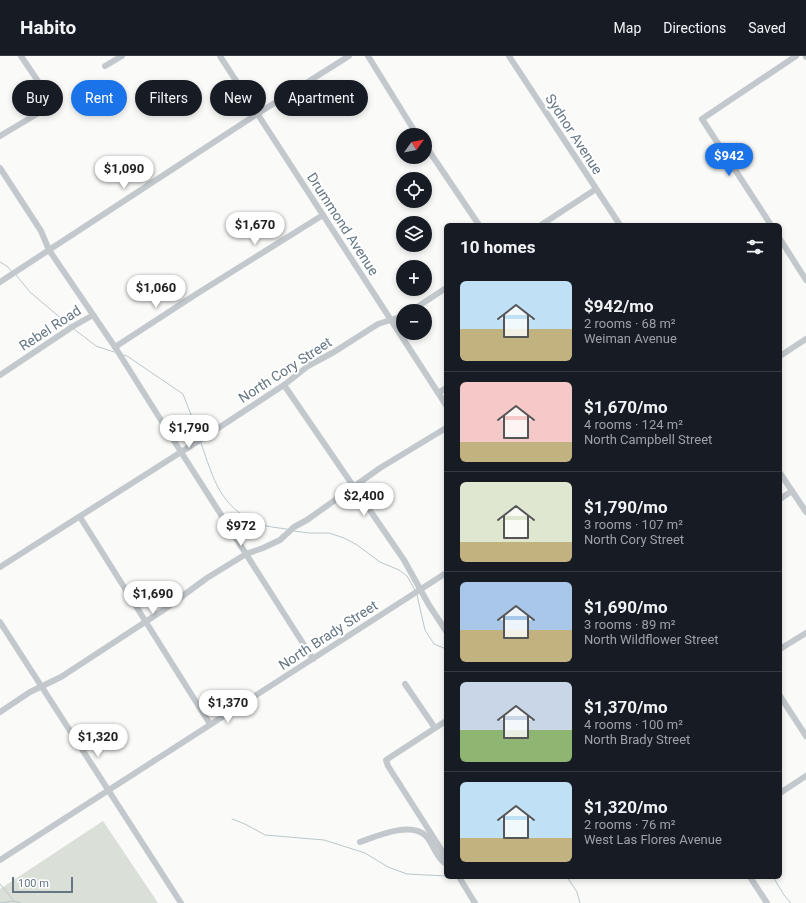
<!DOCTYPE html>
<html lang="en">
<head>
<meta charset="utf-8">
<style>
  :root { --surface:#171b24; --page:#20242c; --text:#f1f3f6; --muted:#9ea1a6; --line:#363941; --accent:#1a73e8 }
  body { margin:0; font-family:Roboto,sans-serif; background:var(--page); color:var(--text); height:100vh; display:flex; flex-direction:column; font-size:15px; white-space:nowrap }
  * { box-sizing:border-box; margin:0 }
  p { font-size:13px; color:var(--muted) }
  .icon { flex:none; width:22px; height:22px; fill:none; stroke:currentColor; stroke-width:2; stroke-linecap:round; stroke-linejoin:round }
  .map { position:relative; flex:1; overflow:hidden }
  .sheet { position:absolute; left:444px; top:167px; width:338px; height:656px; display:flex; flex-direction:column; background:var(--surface); border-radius:6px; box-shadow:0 2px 6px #0003 }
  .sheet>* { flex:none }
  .banner { position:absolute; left:12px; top:24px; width:372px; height:36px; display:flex; gap:8px }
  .needle { width:26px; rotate:57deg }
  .buttons { position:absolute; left:396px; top:72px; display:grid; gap:8px }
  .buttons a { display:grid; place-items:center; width:36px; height:36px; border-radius:50%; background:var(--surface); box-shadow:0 2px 6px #0003; font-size:20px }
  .scale { position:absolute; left:12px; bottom:10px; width:61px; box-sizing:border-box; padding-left:4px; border:2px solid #657683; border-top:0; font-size:11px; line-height:14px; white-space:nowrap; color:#657683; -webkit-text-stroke:3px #fff; paint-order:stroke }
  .price { position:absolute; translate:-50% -34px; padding:0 9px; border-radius:14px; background:#fff; color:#222; font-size:13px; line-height:26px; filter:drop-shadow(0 1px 2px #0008) }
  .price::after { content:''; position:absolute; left:50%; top:24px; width:12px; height:9px; margin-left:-6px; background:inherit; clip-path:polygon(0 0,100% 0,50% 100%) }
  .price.current { background:var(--accent); color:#fff }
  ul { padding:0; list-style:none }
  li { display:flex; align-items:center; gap:12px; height:100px; padding:0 16px }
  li+li { border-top:1px solid var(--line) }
  li span { display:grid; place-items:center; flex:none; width:112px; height:80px; border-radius:6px; color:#555 }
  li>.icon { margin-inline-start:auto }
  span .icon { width:48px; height:48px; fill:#fffc; stroke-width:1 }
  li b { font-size:17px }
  h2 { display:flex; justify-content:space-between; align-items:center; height:48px; padding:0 16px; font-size:17px }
  .pill { padding:0 14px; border-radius:18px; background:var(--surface); box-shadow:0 2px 6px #0003; font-size:14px; line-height:36px }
  .pill.current { background:var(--accent); color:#fff }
  header { display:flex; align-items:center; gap:24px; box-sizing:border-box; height:56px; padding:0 20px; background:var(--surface); border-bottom:1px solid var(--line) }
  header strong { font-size:19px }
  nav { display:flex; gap:22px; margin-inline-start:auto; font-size:14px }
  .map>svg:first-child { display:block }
</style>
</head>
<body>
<header>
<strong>Habito</strong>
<nav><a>Map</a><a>Directions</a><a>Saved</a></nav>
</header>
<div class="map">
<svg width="806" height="847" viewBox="0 0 806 847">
  <rect width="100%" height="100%" fill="#fafaf8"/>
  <polygon fill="#dadfd7" points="103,765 158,847 0,847 0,833"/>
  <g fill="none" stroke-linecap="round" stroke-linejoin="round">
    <g stroke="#bbc7cb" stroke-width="1">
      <polyline points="0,206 8,211 12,216"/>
      <polyline points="16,219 30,236 70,270"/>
      <polyline points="74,273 96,290 114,296"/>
      <polyline points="123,299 127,300 183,338 200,382"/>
      <path d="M201,387c13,37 19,65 59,81 8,3 19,4 27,5"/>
      <polyline points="294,475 309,477 329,477 344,482 357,489 380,506 399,514 407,520 415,534"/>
      <polyline points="417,539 425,574 434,588 446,593"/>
      <polyline points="232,763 245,768 265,779 324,784 365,797 388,811 407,818 446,820"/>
      <polyline points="470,821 471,821"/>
      <polyline points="567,821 577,836 580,847"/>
      <polyline points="773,821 784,839 791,847"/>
      <polyline points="0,828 14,845"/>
      <polyline points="0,847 14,845 21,847"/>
    </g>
    <g stroke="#c3c8cc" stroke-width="6">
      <polyline points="220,0 446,349"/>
      <polyline points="368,0 417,79"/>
      <polyline points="509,0 620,169"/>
      <polyline points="806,0 806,1"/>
      <polyline points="105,10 122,0"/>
      <polyline points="0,80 37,58 45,52 48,48 46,37 21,0"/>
      <polyline points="425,89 479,169"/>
      <polyline points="0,112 41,175 49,194 115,291 181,396 313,603"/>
      <polyline points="541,169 596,133"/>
      <polyline points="771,169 702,63 796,0"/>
      <polyline points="780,183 806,224"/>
      <polyline points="0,226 257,58 349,0"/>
      <polyline points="411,255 446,232"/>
      <polyline points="115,291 198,237 323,159"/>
      <polyline points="780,300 806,283"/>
      <polyline points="0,319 72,271 93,259"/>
      <polyline points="284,329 404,504 429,549 446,575"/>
      <polyline points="438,337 446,332"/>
      <polyline points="780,417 806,456"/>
      <polyline points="780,443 792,435"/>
      <polyline points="80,461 210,668"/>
      <polyline points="0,511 200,384 284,329 308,310 334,296 378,268 403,260"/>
      <polyline points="0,566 181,847"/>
      <polyline points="780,593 806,577"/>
      <polyline points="405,628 435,672"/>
      <polyline points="780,640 806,680"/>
      <polyline points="0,656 30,636 61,621 162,555 207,522 246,498 263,492 280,484 294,471 307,464 380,412 446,372"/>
      <polyline points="446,665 386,704 388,710 446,801"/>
      <polyline points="780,737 806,720"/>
      <path d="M360,786c17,-6 51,-21 66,-6 8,9 9,20 20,28"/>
      <polyline points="0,804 446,517"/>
      <polyline points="459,821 475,847"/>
      <polyline points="750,821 767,847"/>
    </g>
  </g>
  <g text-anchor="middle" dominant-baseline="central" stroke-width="4" stroke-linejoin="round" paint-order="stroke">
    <g font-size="14" fill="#657683" stroke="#fff">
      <text transform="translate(574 78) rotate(57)">Sydnor Avenue</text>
      <text transform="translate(343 168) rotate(57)">Drummond Avenue</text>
      <text transform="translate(50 272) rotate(-33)">Rebel Road</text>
      <text transform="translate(285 314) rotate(-33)">North Cory Street</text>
      <text transform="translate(328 579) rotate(-33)">North Brady Street</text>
    </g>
  </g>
</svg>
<div class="buttons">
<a><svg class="needle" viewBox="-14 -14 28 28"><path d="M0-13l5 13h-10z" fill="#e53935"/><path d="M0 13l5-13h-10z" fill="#9ea1a6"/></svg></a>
<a><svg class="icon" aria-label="locate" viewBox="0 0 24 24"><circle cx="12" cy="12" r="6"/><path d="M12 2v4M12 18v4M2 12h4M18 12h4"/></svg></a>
<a><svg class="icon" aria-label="layers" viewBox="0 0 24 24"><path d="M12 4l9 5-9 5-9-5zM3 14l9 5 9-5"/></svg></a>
<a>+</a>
<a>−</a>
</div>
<div class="scale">100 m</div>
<b class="price current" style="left:729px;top:121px">$942</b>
<b class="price" style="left:124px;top:134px">$1,090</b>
<b class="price" style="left:255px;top:190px">$1,670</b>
<b class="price" style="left:156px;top:253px">$1,060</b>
<b class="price" style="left:189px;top:393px">$1,790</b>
<b class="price" style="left:364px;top:461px">$2,400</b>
<b class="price" style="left:241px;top:491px">$972</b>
<b class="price" style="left:153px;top:559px">$1,690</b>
<b class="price" style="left:228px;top:668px">$1,370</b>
<b class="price" style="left:98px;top:702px">$1,320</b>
<div class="banner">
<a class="pill">Buy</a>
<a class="pill current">Rent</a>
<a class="pill">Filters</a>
<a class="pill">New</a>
<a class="pill">Apartment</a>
</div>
<section class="sheet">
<h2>10 homes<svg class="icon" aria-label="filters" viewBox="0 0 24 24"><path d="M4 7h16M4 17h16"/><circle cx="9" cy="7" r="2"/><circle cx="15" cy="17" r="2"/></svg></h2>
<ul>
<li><span style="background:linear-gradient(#bfe0f5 60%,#c2b280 0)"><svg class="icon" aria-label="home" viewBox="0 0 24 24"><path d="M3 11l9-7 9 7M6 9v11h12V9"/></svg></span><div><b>$942/mo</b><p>2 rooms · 68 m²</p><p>Weiman Avenue</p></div></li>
<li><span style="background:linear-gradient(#f6c9c9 75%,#c2b280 0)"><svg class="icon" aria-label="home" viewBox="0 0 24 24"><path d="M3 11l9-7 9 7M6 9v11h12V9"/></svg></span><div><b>$1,670/mo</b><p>4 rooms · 124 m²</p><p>North Campbell Street</p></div></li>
<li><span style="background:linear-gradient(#dfe7d0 75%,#c2b280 0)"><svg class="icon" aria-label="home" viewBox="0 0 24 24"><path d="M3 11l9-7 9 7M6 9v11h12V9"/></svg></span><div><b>$1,790/mo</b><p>3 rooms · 107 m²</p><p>North Cory Street</p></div></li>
<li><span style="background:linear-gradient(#a9c7e8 60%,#c2b280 0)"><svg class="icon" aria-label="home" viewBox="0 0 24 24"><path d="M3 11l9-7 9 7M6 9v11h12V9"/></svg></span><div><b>$1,690/mo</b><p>3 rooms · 89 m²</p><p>North Wildflower Street</p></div></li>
<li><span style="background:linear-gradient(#c9d6e8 60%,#8fb573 0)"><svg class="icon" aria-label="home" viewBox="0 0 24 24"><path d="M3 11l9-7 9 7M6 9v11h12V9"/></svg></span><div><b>$1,370/mo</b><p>4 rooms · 100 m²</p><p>North Brady Street</p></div></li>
<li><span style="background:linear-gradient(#bfe0f5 70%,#c2b280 0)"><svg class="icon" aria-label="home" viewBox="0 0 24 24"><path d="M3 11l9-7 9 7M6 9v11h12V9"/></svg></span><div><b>$1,320/mo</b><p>2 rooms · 76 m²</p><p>West Las Flores Avenue</p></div></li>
</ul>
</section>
</div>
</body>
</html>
